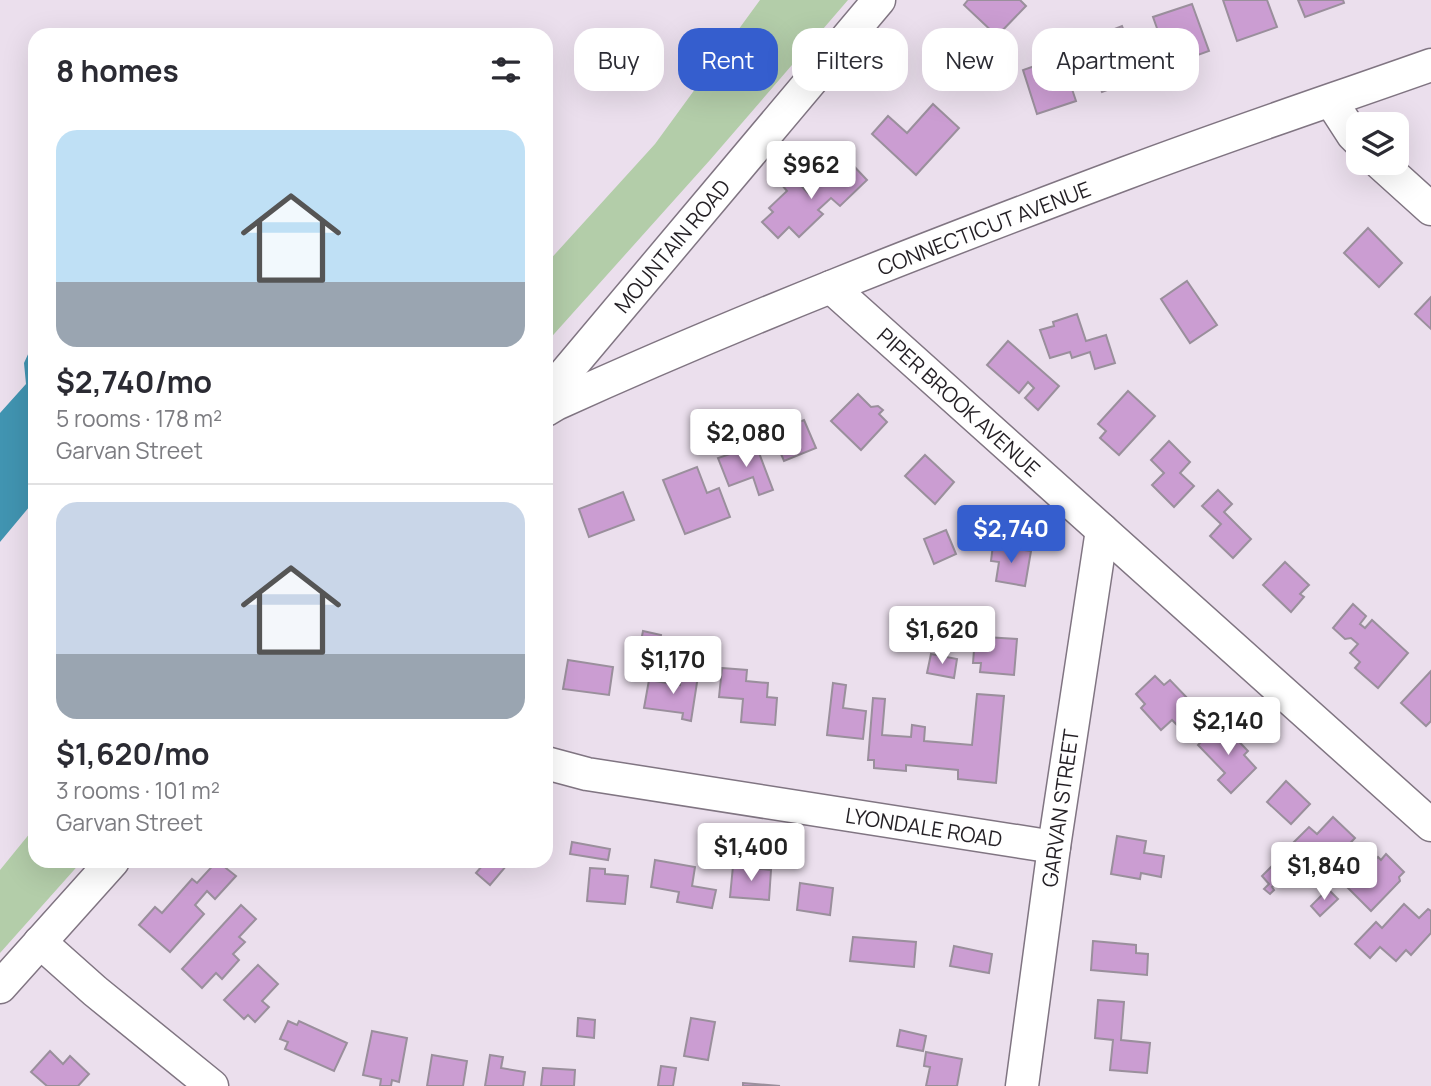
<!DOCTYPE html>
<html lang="en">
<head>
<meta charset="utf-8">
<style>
  :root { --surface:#fff; --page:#f2f2f3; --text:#2b2b33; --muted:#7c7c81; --line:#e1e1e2; --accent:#355ece }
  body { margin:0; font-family:Manrope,sans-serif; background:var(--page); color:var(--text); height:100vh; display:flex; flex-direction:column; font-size:26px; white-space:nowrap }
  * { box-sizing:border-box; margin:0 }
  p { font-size:23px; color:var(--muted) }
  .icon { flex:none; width:38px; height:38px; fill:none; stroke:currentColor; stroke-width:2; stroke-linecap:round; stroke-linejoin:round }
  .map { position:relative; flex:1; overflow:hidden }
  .sheet { position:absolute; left:28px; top:28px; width:525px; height:840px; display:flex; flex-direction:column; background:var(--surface); border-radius:21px; box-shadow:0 7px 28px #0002 }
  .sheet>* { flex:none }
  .banner { position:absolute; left:574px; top:28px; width:665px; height:63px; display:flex; gap:14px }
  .fabs { position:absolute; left:1346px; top:112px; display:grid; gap:14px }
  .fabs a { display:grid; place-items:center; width:63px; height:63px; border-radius:14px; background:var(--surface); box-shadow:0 7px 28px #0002; font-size:35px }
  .price { position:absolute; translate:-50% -60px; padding:0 16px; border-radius:7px; background:#fff; color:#222; font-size:23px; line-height:46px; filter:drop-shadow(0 2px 4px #0008) }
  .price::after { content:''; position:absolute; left:50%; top:42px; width:21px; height:16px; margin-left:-10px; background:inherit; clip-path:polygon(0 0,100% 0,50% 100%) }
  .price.selected { background:var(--accent); color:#fff }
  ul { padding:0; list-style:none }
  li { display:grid; align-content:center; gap:14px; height:371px; padding:0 28px }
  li+li { border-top:2px solid var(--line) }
  li span { display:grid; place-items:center; height:217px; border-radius:21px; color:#555 }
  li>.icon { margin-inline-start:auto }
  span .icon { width:126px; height:126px; fill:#fffc; stroke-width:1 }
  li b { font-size:30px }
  h2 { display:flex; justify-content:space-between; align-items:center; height:84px; padding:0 28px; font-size:30px }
  .pill { padding:0 24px; border-radius:21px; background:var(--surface); box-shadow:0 7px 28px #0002; font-size:24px; line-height:63px }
  .pill.selected { background:var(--accent); color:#fff }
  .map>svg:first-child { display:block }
</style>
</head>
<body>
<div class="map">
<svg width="1431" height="1086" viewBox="0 0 1431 1086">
  <rect width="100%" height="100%" fill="#ebdfed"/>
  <g fill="#b3cda9">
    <polygon points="760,0 848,0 710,160 546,343 546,264 655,144"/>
    <polygon points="35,827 35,861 82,861 0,953 0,870"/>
  </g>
  <polygon fill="#4194b1" points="35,339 35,500 0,542 0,413 26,384 24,363"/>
  <g fill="#cb9dd2" stroke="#9a8f9c" stroke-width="2">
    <polygon points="968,0 1020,0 1026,6 997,36 964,5"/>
    <polygon points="1223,0 1267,0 1277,27 1237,41"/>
    <polygon points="1298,0 1343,0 1344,3 1305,17"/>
    <polygon points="1192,4 1209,51 1170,65 1153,17"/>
    <polygon points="1122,26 1131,49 1145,44 1156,72 1102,92 1086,50 1093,48 1089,39"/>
    <polygon points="1059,50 1076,101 1037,114 1023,70 1046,62 1044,55"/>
    <polygon points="933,104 959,128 916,175 872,134 888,116 907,133"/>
    <polygon points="848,160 867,180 840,206 831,198 818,210 823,214 799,237 789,227 778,238 762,222 773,212 769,208 787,191 782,185 791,175 808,193 818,184 821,186"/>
    <polygon points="1368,228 1402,263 1379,287 1344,253"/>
    <polygon points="1187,281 1217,325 1190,343 1161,299"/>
    <polygon points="1431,297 1431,329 1415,314"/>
    <polygon points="1077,314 1086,341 1106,335 1115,363 1095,369 1090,352 1072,358 1070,352 1050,358 1040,330 1054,326 1053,322"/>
    <polygon points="1008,341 1059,386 1038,410 1025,398 1034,388 1028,382 1019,393 987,365"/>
    <polygon points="1128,391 1155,416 1119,455 1100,438 1106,431 1098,424"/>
    <polygon points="858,394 871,407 878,406 883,410 879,414 887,422 861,450 831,421"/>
    <polygon points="804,420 816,448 784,461 772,433"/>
    <polygon points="1169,441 1190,462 1180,473 1194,486 1174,507 1152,485 1164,473 1151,460"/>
    <polygon points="756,445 773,490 759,495 753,477 729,486 718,458"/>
    <polygon points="925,455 954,482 935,504 905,476"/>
    <polygon points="697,467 707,493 719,488 730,517 685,534 663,480"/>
    <polygon points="1218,490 1232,504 1224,512 1251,539 1233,558 1210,536 1221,524 1202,506"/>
    <polygon points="623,492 634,520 589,537 579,509"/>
    <polygon points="946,530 956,554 934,564 924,539"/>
    <polygon points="993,545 1031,551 1025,586 996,581 999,562 991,561"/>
    <polygon points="1285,562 1309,585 1300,594 1304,597 1291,612 1263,585"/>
    <polygon points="1353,604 1366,616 1360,624 1365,628 1372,620 1408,653 1378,688 1355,668 1360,662 1350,653 1358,644 1351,638 1345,639 1333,628"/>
    <polygon points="643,631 661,635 655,665 637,661"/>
    <polygon points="985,637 1017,639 1014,675 980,672 981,663 973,663 974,650 984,650"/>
    <polygon points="931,654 957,659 954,678 927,673"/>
    <polygon points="568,660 613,667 609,695 563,689"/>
    <polygon points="722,668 747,670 746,681 768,683 767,697 777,698 775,725 741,722 743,699 719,697"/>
    <polygon points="1431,671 1431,721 1426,726 1401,703"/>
    <polygon points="681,673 698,676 691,721 682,719 683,713 644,708 649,680 680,685"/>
    <polygon points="1155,676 1164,685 1170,680 1191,702 1183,709 1190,716 1179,727 1172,720 1161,730 1141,708 1145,704 1136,694"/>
    <polygon points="833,683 846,685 843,708 866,711 863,739 827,735"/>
    <polygon points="977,694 1004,696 996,783 958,779 958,770 906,765 906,771 874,768 874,760 868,760 873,698 885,699 882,735 911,737 912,725 925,727 924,741 972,745"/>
    <polygon points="1221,723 1248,751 1244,755 1256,768 1231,793 1218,780 1225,773 1198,745"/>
    <polygon points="1286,781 1310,804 1291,824 1267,802"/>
    <polygon points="1333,817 1355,838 1321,874 1302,856 1303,853 1292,844 1309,827 1317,834"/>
    <polygon points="1117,836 1146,841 1144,853 1164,856 1161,877 1141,873 1140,879 1111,874"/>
    <polygon points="572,842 610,849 608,860 570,854"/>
    <polygon points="1386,854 1404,872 1399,877 1400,881 1371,911 1348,888 1378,857 1381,860"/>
    <polygon points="655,860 695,867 692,886 716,890 712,908 677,902 679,892 651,887"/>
    <polygon points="217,861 236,876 215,899 207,891 195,905 204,914 170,952 139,925 155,907 162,913 192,879 197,883"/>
    <polygon points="476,861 502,861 507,865 490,885 476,873 482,866"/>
    <polygon points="1276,862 1287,873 1272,887 1274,890 1270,894 1264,889 1269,884 1262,876"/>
    <polygon points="733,866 771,870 769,900 730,897"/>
    <polygon points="590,868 605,869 605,874 628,876 625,904 587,901"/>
    <polygon points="800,883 833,888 830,915 797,910"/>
    <polygon points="1328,889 1338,899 1320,916 1311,906"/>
    <polygon points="1404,904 1419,918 1428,909 1431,911 1431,933 1411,955 1406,950 1396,961 1380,947 1370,958 1355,944 1376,922 1382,928"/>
    <polygon points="241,905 256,919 239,937 245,942 233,954 239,960 222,979 216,973 202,988 182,969"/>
    <polygon points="853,937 916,942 914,967 850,961"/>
    <polygon points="1093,941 1136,945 1136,953 1148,954 1147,975 1091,970"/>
    <polygon points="954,946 992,954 989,973 950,966"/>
    <polygon points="258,965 278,984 262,1001 269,1007 255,1022 248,1015 244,1019 224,1000"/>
    <polygon points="1098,1000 1124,1002 1121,1040 1150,1043 1147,1073 1110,1070 1113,1040 1095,1038"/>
    <polygon points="578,1018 595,1020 594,1038 577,1036"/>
    <polygon points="691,1018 715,1022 708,1060 684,1056"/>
    <polygon points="288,1021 297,1025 299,1021 347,1043 334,1071 285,1049 288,1042 280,1039"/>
    <polygon points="900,1030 926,1036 923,1051 897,1046"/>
    <polygon points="372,1031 407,1038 399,1082 392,1080 391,1086 380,1086 381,1079 363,1075"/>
    <polygon points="50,1051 63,1064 70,1056 89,1074 78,1086 47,1086 31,1072"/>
    <polygon points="926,1052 962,1059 957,1086 926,1086 930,1067 924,1066"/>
    <polygon points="432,1055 467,1061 463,1086 427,1086"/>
    <polygon points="490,1055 503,1057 501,1068 525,1072 523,1086 485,1086"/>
    <polygon points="661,1066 676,1068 673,1086 658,1086"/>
    <polygon points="543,1068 575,1070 574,1086 541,1086"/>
    <polygon points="743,1083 780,1086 743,1086"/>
  </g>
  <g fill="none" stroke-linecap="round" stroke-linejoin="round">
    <g stroke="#807582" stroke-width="35">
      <g id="minor">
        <polyline points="1331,101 1353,135 1358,140"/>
        <polyline points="1380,163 1431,209"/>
        <polyline points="831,287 1431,825"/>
        <polyline points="546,396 879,0"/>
        <path d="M546,410l10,-6c187,-85 378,-159 570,-231 101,-38 203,-72 305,-108"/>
        <polyline points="546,763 587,774 1054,847"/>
        <polyline points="40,942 95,991 212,1086"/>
        <polyline points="0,987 113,861"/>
        <polyline points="1022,1086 1054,847 1102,530"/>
      </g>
    </g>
    <use href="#minor" stroke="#fff" stroke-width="32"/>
  </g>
  <g text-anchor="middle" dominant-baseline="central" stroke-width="6" stroke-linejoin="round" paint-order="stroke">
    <g font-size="21" fill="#231f24" stroke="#fff">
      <text transform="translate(984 228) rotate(-21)">CONNECTICUT AVENUE</text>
      <text transform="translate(672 246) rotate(-50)">MOUNTAIN ROAD</text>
      <text transform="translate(959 402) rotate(42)">PIPER BROOK AVENUE</text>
      <text transform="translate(1060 808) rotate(-82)">GARVAN STREET</text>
      <text transform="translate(924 827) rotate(9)">LYONDALE ROAD</text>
    </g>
  </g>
</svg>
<div class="fabs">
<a><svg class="icon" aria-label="layers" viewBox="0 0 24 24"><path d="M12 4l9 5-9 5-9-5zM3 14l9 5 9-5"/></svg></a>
</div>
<b class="price" style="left:811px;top:201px">$962</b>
<b class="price" style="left:746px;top:469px">$2,080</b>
<b class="price selected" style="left:1011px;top:565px">$2,740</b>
<b class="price" style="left:942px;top:666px">$1,620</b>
<b class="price" style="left:673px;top:696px">$1,170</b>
<b class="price" style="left:1228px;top:757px">$2,140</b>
<b class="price" style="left:751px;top:883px">$1,400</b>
<b class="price" style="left:1324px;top:902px">$1,840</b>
<div class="banner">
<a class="pill">Buy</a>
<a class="pill selected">Rent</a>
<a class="pill">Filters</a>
<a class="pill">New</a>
<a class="pill">Apartment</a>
</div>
<section class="sheet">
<h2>8 homes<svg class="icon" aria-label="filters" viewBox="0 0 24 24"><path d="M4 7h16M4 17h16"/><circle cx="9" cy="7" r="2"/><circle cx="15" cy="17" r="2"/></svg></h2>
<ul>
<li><span style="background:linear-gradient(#bfe0f5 70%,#9aa5b1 0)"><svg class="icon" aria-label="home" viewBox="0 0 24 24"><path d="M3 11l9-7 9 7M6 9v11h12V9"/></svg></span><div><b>$2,740/mo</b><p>5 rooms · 178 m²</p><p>Garvan Street</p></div></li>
<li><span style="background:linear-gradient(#c9d6e8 70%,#9aa5b1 0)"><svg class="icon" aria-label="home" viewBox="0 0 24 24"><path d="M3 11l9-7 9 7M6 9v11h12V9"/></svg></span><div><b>$1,620/mo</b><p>3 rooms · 101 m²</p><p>Garvan Street</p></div></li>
</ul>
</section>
</div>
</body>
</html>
